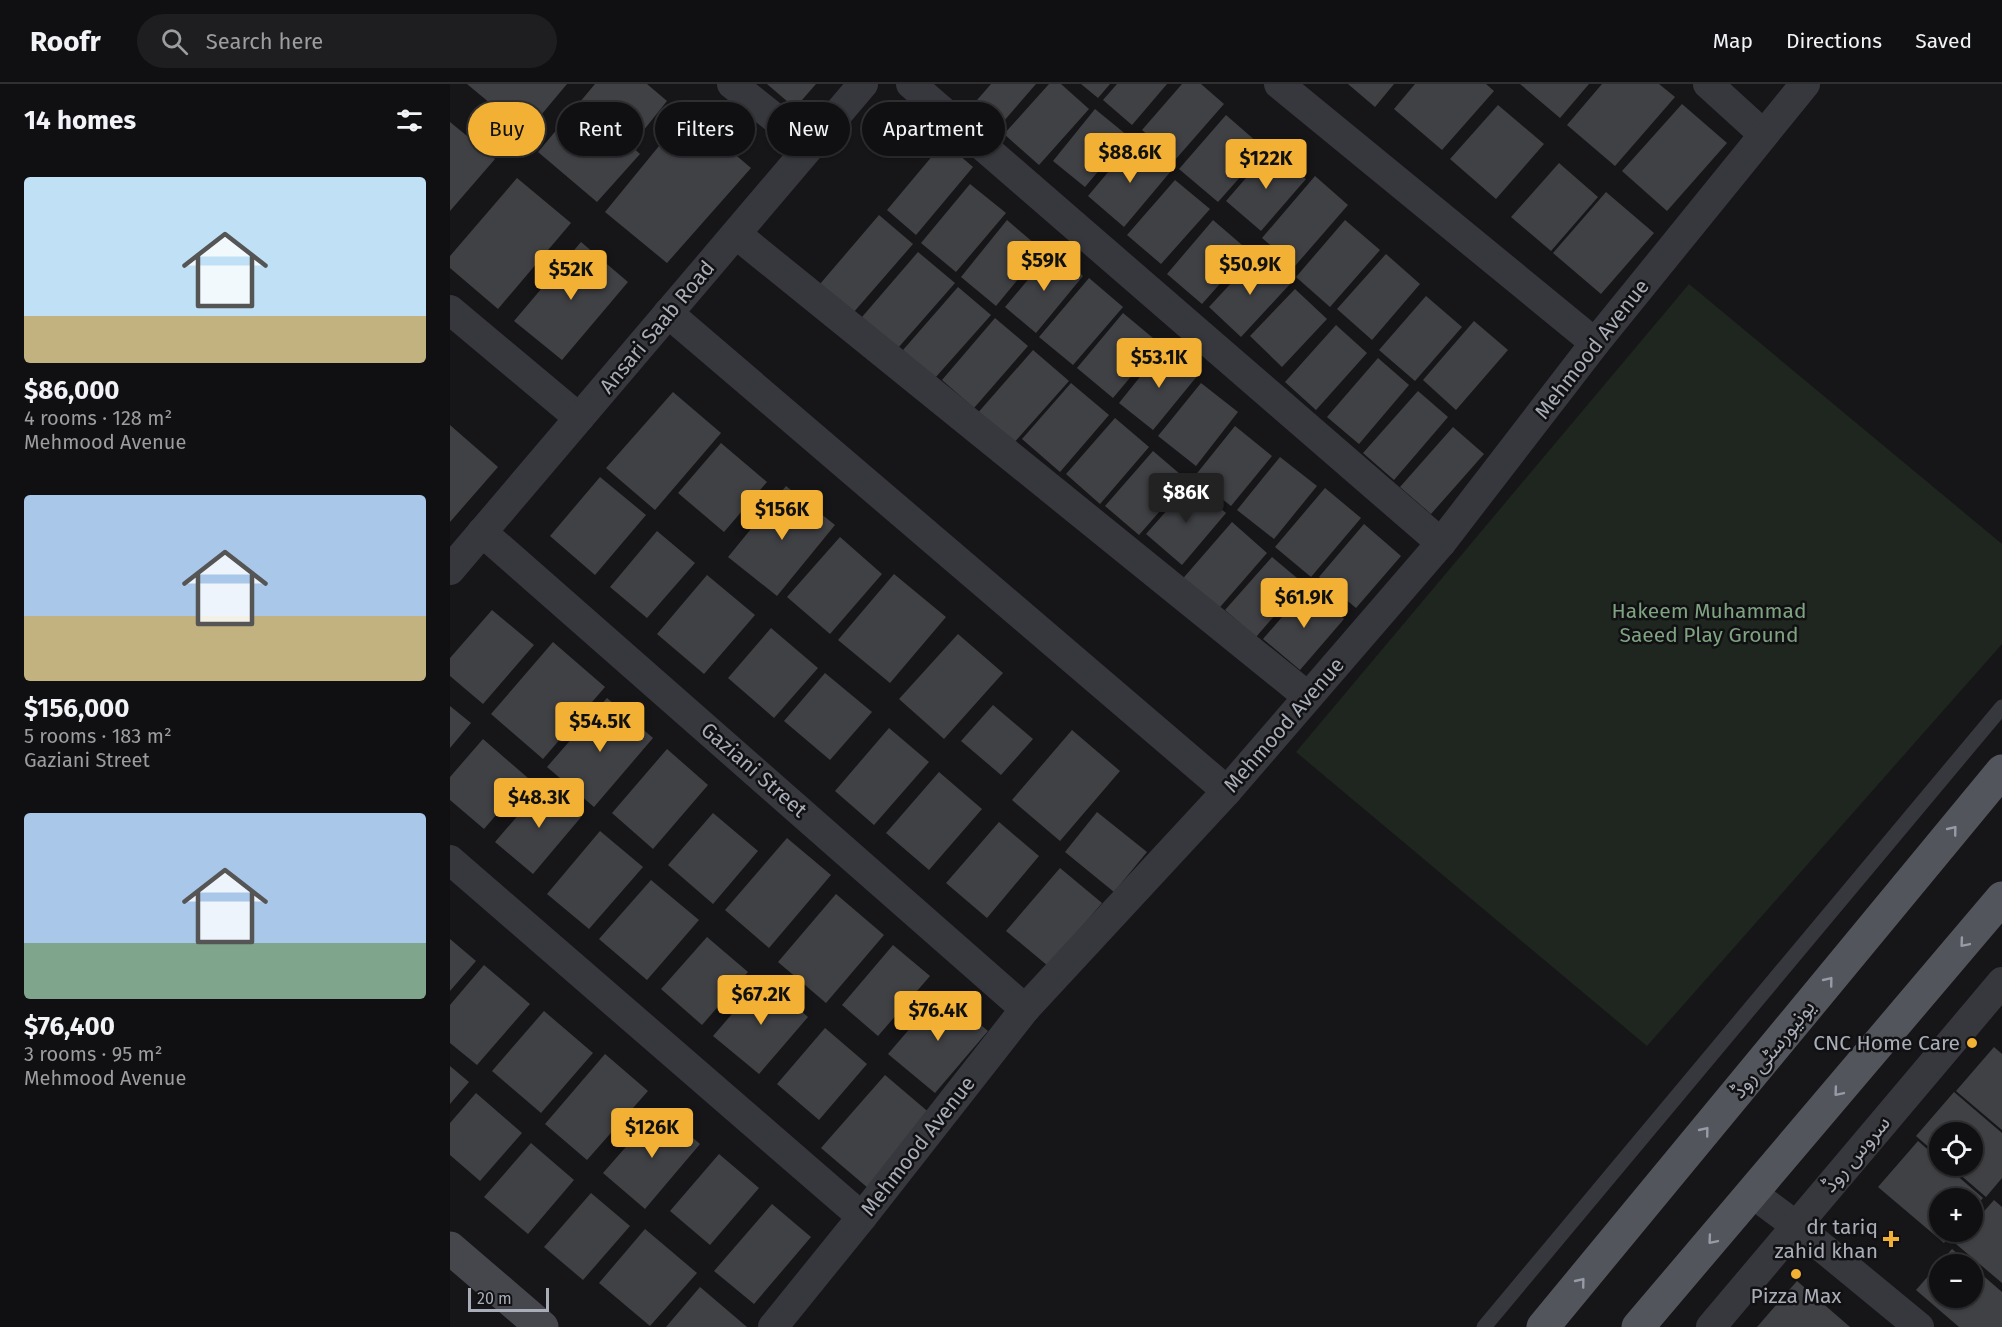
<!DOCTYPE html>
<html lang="en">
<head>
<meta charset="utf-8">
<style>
  :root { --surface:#101012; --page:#1e1e20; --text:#f1f3f6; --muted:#9c9d9f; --line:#303032; --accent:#f2b134 }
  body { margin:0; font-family:"Fira Sans","Noto Sans Arabic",sans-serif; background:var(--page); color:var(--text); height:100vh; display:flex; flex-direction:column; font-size:22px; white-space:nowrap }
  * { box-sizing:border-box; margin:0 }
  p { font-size:20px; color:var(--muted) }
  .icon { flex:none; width:33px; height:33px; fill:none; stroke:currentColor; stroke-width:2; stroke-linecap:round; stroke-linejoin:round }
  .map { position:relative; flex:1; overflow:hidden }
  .details { display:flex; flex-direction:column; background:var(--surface); width:450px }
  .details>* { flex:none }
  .guide { position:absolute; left:18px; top:18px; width:570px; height:54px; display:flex; gap:12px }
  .fabs { position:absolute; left:1479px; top:1038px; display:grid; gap:12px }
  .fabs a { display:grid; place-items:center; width:54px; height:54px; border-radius:50%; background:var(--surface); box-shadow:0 2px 4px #0004,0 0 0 2px var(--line); font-size:30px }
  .scale { position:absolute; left:18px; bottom:15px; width:81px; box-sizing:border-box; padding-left:6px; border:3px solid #a8adb8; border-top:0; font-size:16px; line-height:21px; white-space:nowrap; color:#a8adb8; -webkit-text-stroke:4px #111113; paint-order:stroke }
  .price { position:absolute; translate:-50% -51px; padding:0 14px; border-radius:6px; background:var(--accent); color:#111; font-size:20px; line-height:39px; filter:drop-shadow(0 2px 3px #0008) }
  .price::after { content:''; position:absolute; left:50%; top:36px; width:18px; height:14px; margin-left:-9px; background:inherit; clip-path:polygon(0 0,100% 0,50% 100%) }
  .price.active { background:#222; color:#fff }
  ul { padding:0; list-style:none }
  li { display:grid; align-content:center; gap:12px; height:318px; padding:0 24px }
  li span { display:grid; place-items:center; height:186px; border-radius:6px; color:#555 }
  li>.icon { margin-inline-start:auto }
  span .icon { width:108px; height:108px; fill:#fffc; stroke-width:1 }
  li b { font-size:26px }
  h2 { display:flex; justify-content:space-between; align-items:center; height:72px; padding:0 24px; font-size:26px }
  .pill { padding:0 21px; border-radius:27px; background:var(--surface); box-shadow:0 2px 4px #0004,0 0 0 2px var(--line); font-size:21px; line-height:54px }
  .pill.active { background:var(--accent); color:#111 }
  header { display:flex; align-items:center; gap:36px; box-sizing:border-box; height:84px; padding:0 30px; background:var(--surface); border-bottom:2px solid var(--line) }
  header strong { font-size:28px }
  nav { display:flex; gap:33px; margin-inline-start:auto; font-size:21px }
  .search { width:420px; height:54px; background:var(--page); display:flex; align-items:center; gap:15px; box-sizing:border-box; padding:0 21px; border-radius:33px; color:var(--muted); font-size:22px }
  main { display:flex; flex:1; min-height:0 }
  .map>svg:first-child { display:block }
</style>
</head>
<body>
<header>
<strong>Roofr</strong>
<div class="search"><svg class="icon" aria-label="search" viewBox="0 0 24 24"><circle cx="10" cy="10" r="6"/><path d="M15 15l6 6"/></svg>Search here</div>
<nav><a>Map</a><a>Directions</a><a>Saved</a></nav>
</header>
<main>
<section class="details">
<h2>14 homes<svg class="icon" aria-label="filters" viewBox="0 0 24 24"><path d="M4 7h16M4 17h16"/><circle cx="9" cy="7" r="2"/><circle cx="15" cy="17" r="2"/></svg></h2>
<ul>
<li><span style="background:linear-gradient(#bfe0f5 75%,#c2b280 0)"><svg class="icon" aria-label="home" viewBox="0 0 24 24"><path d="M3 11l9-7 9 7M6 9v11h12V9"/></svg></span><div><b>$86,000</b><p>4 rooms · 128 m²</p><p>Mehmood Avenue</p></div></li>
<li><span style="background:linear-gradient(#a9c7e8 65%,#c2b280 0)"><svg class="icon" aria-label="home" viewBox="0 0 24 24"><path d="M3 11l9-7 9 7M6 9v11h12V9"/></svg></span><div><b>$156,000</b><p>5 rooms · 183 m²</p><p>Gaziani Street</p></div></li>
<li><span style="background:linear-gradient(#a9c7e8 70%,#7fa58c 0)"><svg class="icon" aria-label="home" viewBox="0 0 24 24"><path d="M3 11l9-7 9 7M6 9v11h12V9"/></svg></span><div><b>$76,400</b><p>3 rooms · 95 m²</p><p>Mehmood Avenue</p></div></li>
</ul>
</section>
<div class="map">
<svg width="1552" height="1243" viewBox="0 0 1552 1243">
  <rect width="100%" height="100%" fill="#161618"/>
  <polygon fill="#1e261f" points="1239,200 1552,460 1552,560 1197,962 846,668"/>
  <g fill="#404145">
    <polygon points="17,0 117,0 76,49"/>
    <polygon points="145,0 197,0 217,17 181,62 190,70 147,118 88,68"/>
    <polygon points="317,0 366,0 345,24"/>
    <polygon points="541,0 586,0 547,45 521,23"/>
    <polygon points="599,0 611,0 639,25 589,81 554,50"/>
    <polygon points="631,0 660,0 648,14"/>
    <polygon points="667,0 717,0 682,41 653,16"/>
    <polygon points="732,0 751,0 774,20 725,76 692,46"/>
    <polygon points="898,0 944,0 925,23"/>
    <polygon points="965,0 1036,0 1044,7 992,66 944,25"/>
    <polygon points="1070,0 1139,0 1110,34"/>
    <polygon points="1152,0 1209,0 1225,13 1165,82 1117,41"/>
    <polygon points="1232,20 1277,59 1217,127 1172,87"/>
    <polygon points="1048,21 1094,60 1046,115 1000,75"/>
    <polygon points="645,25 678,52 635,103 603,77"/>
    <polygon points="236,29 301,84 217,179 155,128"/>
    <polygon points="776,31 815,65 768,118 729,85"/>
    <polygon points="0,38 45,75 0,127"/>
    <polygon points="685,56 721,87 674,143 638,112"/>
    <polygon points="494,58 523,83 466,151 437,126"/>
    <polygon points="821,65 856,95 811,147 776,117"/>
    <polygon points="1109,79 1148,113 1101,167 1061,133"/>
    <polygon points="865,92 898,121 845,182 812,154"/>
    <polygon points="67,94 121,139 48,225 0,184 0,172"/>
    <polygon points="725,96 760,125 711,180 677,151"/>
    <polygon points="520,100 556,129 506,188 471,159"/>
    <polygon points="1156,108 1204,149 1151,210 1103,169"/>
    <polygon points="429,131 463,160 403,229 370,200"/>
    <polygon points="557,136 592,166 546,222 511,193"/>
    <polygon points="763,136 799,167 752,220 717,190"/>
    <polygon points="895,136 930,166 880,223 846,193"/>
    <polygon points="131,158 178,198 112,276 64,237"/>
    <polygon points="602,167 633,192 586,249 555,223"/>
    <polygon points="468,168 505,199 448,264 412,233"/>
    <polygon points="808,170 840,200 791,253 759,223"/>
    <polygon points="936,170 970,200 922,256 887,225"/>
    <polygon points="639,194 673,223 623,281 589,253"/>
    <polygon points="508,203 541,231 485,294 453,266"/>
    <polygon points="845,205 877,235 832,283 800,252"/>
    <polygon points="976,212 1012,243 965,297 929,266"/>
    <polygon points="673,229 709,259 663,314 627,284"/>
    <polygon points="545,234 578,262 524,324 492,296"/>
    <polygon points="1024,237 1058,266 1006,326 973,296"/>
    <polygon points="886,241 917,269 866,326 835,298"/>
    <polygon points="714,263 748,291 703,346 669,319"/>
    <polygon points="583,266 619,297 562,361 526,331"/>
    <polygon points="928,274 959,301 909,360 877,333"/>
    <polygon points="621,299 659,331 610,388 572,355"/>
    <polygon points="751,299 788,328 746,382 708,352"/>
    <polygon points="968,307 998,333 944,396 913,369"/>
    <polygon points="223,308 271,349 205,426 156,384"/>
    <polygon points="665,334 699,363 650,420 616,390"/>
    <polygon points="0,341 48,383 0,438"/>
    <polygon points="785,342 822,372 781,422 744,393"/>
    <polygon points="1003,343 1034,370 981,430 950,403"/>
    <polygon points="271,359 317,398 274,448 228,409"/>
    <polygon points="703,367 737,396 689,451 655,422"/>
    <polygon points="830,373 867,402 824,455 787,426"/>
    <polygon points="150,393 196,431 145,491 100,452"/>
    <polygon points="741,399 776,429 732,481 696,450"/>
    <polygon points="336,402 385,441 327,512 278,473"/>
    <polygon points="875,404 911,434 861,493 825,463"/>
    <polygon points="782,438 817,469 764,530 729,499"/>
    <polygon points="914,440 951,472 906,524 869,493"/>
    <polygon points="207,447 245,479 197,534 160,503"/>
    <polygon points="390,453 432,490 380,550 337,513"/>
    <polygon points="822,473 853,499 806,553 775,526"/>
    <polygon points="444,490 496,533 440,599 388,556"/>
    <polygon points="257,491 305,531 254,590 207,550"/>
    <polygon points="857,504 894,535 850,586 813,555"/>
    <polygon points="42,526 84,561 33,620 0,592 0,574"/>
    <polygon points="321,544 368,584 324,634 278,594"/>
    <polygon points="508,550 553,589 494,655 449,615"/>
    <polygon points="103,558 155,603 93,675 41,630"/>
    <polygon points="375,589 422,628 380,676 334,637"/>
    <polygon points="157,614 203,654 144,723 97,683"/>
    <polygon points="543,621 583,655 551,691 511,657"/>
    <polygon points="0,622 21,639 0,664"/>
    <polygon points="439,644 479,678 424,741 385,707"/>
    <polygon points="622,646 670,687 610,757 562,716"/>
    <polygon points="33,655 78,694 34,745 0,716 0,693"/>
    <polygon points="217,665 258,701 203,765 162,729"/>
    <polygon points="489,688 532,725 479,786 436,749"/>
    <polygon points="95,700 132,732 83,790 45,758"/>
    <polygon points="647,728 697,768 664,808 615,768"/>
    <polygon points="263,729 308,767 263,820 218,781"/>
    <polygon points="549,738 589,772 537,834 496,799"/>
    <polygon points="150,747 193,783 139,845 97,810"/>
    <polygon points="337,754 381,791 319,864 275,826"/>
    <polygon points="610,784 652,819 598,882 556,847"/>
    <polygon points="201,796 249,836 197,896 149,855"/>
    <polygon points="386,810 434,851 376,919 328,878"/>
    <polygon points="257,853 298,888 252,941 211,905"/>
    <polygon points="0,855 26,877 0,907"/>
    <polygon points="443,861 480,892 428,952 392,921"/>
    <polygon points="34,881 80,920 27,981 0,959 0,921"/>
    <polygon points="313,894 358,933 309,990 263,952"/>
    <polygon points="491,908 538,947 485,1009 438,970"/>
    <polygon points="94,927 143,969 91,1029 42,987"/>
    <polygon points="375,944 417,980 369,1036 327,1000"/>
    <polygon points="1544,963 1552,970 1552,1046 1506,1007"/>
    <polygon points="155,970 198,1007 137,1076 95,1040"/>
    <polygon points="0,982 19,998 0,1020"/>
    <polygon points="435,991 482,1031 418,1104 371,1064"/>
    <polygon points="1504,1008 1552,1049 1552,1094 1536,1113 1500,1082 1522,1082 1522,1048 1490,1048 1490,1073 1466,1052"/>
    <polygon points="26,1009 72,1049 30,1097 0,1071 0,1039"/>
    <polygon points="209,1025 250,1060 195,1125 153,1089"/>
    <polygon points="1468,1057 1490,1076 1490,1082 1496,1082 1533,1114 1522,1126 1522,1114 1490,1114 1490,1148 1504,1148 1494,1159 1428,1103"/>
    <polygon points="81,1059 124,1096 78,1150 34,1113"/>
    <polygon points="269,1070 309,1104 260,1161 220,1127"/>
    <polygon points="141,1109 180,1142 133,1196 94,1163"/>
    <polygon points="1544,1116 1552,1123 1552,1199 1506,1160 1517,1148 1522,1148 1522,1141"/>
    <polygon points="322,1120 361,1153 304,1220 264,1187"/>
    <polygon points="195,1145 247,1189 200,1242 149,1199"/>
    <polygon points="1502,1165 1520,1180 1490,1180 1490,1214 1522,1214 1522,1182 1552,1208 1552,1243 1509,1243 1466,1206"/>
    <polygon points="1347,1197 1400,1243 1307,1243"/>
    <polygon points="250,1203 297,1243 216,1243"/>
  </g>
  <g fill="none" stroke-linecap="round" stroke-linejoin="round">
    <polyline stroke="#37383d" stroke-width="15" points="1034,1243 1552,623"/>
    <g stroke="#37383d" stroke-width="30">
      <polyline points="282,0 360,62"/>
      <polyline points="461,0 991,459"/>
      <polyline points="829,0 1145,259"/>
      <polyline points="1258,0 1313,50"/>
      <polyline points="286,150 857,612"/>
      <polyline points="0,226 129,334"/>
      <polyline points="218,229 777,707"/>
      <polyline points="32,448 575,925"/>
      <polyline points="0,486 413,0"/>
      <polyline points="0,776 412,1133"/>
      <polyline points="1302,1109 1345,1141 1469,1243"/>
      <polyline points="323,1243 412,1133 575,925 777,707 991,459 1145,259 1355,0"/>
      <polyline points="1261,1243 1552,898"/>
    </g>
    <polyline stroke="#45474d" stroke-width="33" points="0,1164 92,1243"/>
    <g stroke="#53555c" stroke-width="33">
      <polyline points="1093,1243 1552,687"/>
      <polyline points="1188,1243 1552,814"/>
    </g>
  </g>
  <defs><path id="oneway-chevron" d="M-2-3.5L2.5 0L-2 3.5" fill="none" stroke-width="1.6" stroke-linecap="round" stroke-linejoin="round" transform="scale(1.5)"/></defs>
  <g stroke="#979ba6">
    <use href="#oneway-chevron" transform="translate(1503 746) rotate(-51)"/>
    <use href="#oneway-chevron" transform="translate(1514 859) rotate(130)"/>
    <use href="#oneway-chevron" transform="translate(1379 897) rotate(-51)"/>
    <use href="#oneway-chevron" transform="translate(1388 1008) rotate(130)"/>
    <use href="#oneway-chevron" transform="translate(1255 1047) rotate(-51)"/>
    <use href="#oneway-chevron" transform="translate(1262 1156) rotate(130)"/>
    <use href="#oneway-chevron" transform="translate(1131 1198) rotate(-51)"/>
  </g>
  <g fill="#f2b134" stroke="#111113" stroke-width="2">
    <circle cx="1522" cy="959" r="6"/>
    <path d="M1438 1146h6v6h6v6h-6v6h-6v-6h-6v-6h6z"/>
    <circle cx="1346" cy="1190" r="6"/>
  </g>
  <g text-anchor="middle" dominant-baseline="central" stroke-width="5" stroke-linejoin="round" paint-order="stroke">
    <g font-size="21" fill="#a8adb8" stroke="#111113">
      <text transform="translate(207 243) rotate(-50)">Ansari Saab Road</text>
      <text transform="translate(1142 265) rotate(-52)">Mehmood Avenue</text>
      <text transform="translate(834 641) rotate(-49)">Mehmood Avenue</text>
      <text transform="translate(304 686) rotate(41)">Gaziani Street</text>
      <text transform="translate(1323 965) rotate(-51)">یونیورسٹی روڈ</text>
      <text transform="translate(468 1062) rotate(-52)">Mehmood Avenue</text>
      <text transform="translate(1406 1070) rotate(-50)">سروس روڈ</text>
    </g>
    <g font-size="21" fill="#7fa381" stroke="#111113">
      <text x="1259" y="527">Hakeem Muhammad<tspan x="1259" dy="24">Saeed Play Ground</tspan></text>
    </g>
    <g font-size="21" fill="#a8adb8" stroke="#111113" text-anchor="end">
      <text x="1510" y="959">CNC Home Care</text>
      <text x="1428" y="1143">dr tariq<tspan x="1428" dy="24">zahid khan</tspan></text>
      <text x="1346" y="1212" text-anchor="middle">Pizza Max</text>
    </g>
  </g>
</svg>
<div class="fabs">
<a><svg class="icon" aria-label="locate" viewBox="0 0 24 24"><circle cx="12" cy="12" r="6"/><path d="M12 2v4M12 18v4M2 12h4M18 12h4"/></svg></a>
<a>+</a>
<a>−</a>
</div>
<div class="scale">20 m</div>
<b class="price" style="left:680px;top:100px">$88.6K</b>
<b class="price" style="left:816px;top:106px">$122K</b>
<b class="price" style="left:594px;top:208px">$59K</b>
<b class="price" style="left:800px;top:212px">$50.9K</b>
<b class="price" style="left:121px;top:217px">$52K</b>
<b class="price" style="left:709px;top:305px">$53.1K</b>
<b class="price active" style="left:736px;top:440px">$86K</b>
<b class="price" style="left:332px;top:457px">$156K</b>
<b class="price" style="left:854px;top:545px">$61.9K</b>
<b class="price" style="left:150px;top:669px">$54.5K</b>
<b class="price" style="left:89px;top:745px">$48.3K</b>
<b class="price" style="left:311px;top:942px">$67.2K</b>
<b class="price" style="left:488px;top:958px">$76.4K</b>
<b class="price" style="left:202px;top:1075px">$126K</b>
<div class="guide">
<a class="pill active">Buy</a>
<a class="pill">Rent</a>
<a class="pill">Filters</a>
<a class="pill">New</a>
<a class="pill">Apartment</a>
</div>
</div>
</main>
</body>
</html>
